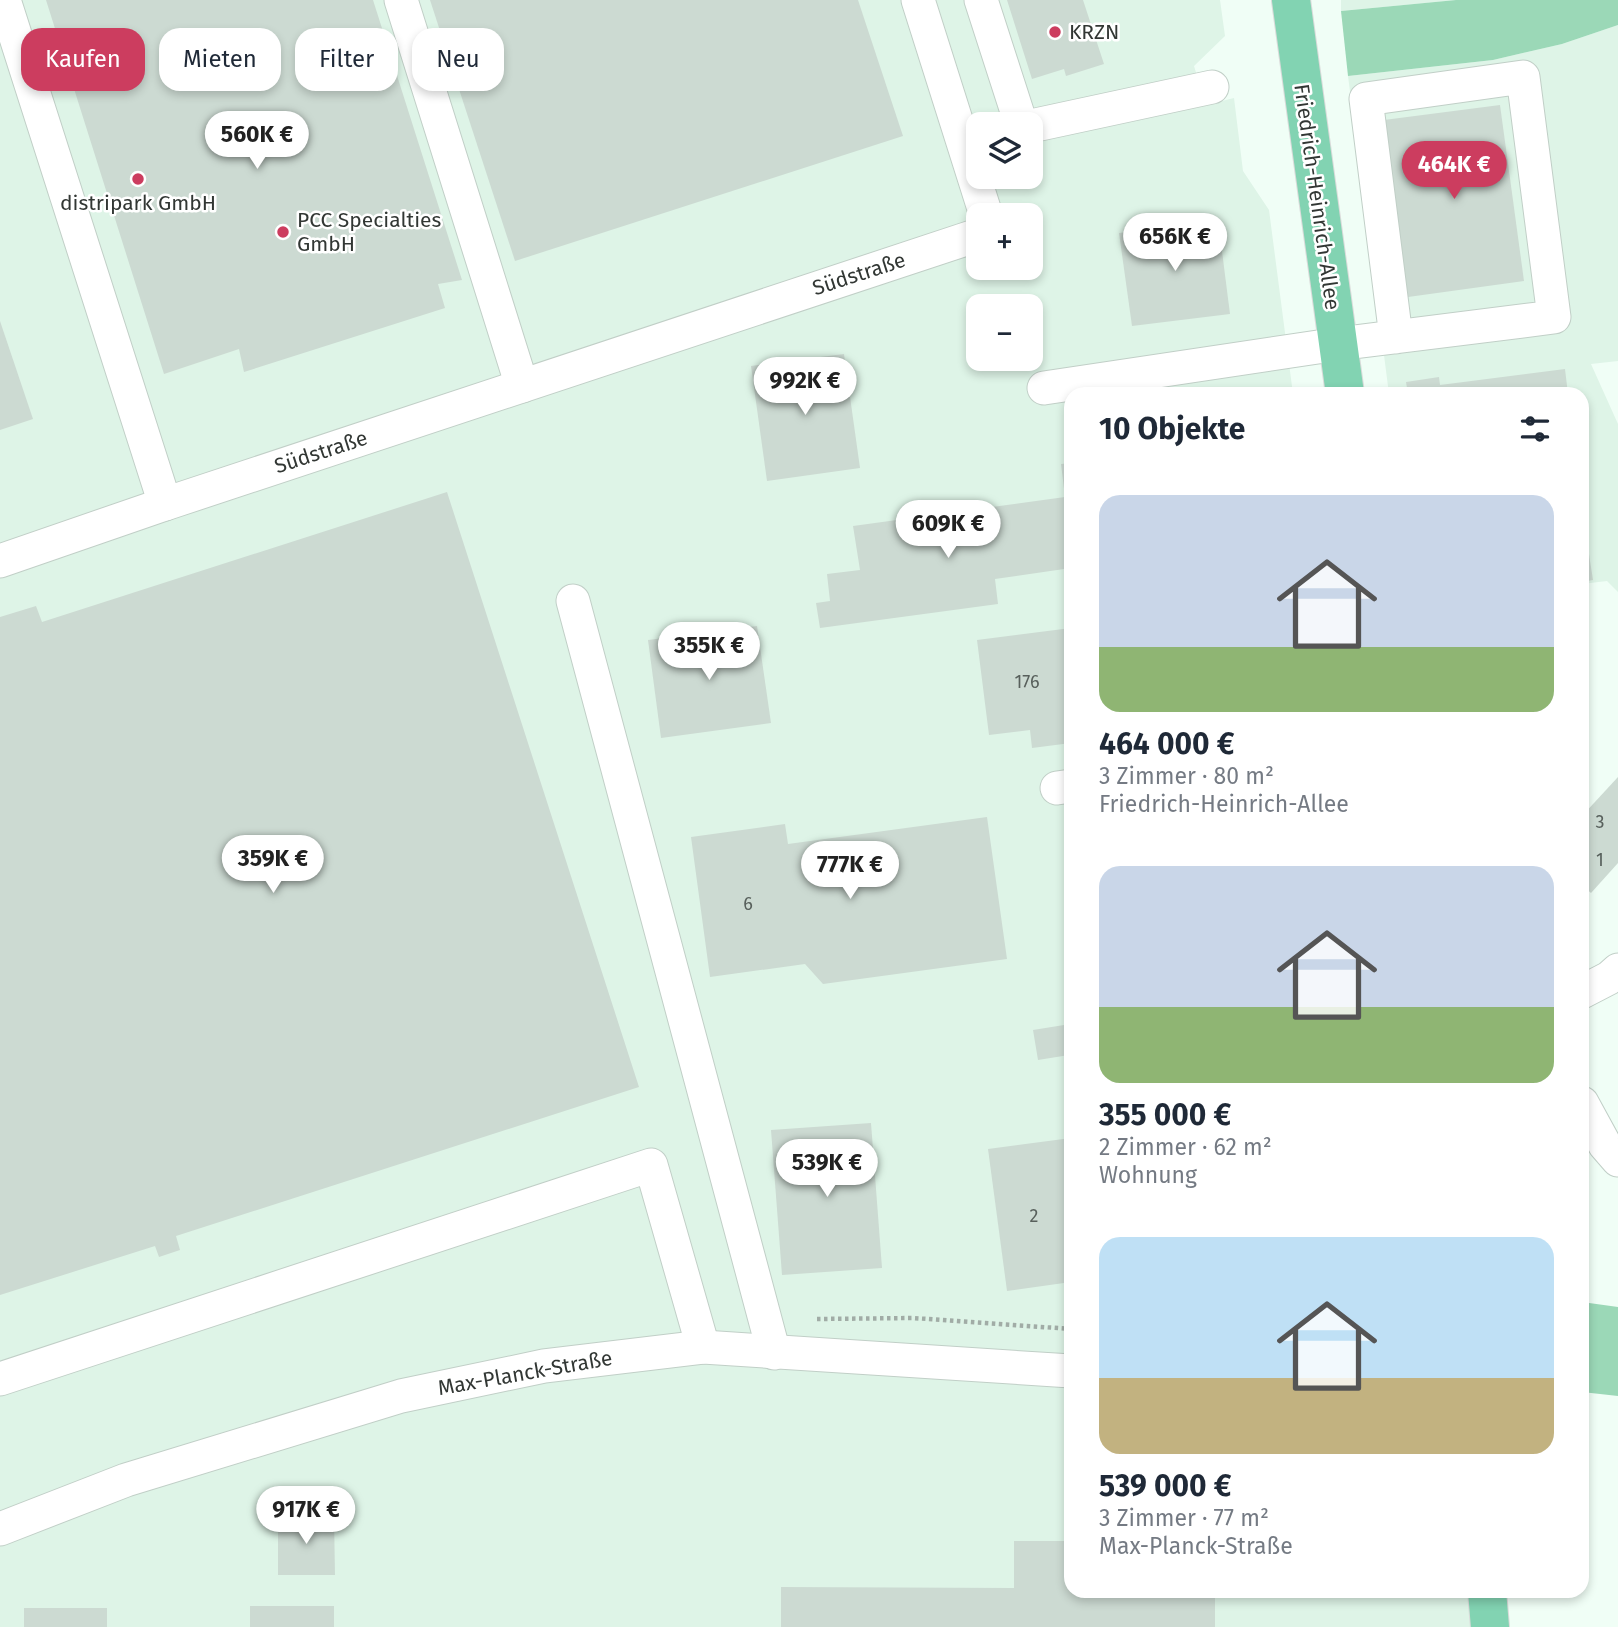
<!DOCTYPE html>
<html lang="de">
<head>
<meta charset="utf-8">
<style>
  :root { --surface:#fff; --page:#f2f2f3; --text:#1f2937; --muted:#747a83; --accent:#cc3d5f }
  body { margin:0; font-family:"Fira Sans",sans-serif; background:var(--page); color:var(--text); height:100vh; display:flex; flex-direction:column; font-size:26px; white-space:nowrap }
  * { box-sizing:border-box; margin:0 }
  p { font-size:23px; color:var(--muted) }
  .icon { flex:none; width:38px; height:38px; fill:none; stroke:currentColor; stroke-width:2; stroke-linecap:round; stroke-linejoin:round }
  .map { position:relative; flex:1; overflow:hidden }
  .sheet { position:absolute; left:1064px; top:387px; width:525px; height:1211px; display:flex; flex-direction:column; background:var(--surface); border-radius:21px; box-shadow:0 4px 10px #0003 }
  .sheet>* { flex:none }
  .banner { position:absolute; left:21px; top:28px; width:665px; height:63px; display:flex; gap:14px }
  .tools { position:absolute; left:966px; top:112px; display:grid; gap:14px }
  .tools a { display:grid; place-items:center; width:77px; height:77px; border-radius:14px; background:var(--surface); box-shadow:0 4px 10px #0003; font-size:35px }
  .price { position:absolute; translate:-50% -60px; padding:0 16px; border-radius:24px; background:#fff; color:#222; font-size:23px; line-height:46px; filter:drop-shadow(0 2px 4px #0008) }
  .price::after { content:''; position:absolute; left:50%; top:42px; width:21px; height:16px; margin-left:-10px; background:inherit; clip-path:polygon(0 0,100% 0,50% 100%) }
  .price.current { background:var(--accent); color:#fff }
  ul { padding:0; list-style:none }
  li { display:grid; align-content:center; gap:14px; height:371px; padding:0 35px }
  li span { display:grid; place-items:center; height:217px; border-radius:21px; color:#555 }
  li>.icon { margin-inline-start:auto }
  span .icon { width:126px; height:126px; fill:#fffc; stroke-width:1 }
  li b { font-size:30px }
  h2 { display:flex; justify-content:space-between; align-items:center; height:84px; padding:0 35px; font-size:30px }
  .pill { padding:0 24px; border-radius:21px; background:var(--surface); box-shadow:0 4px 10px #0003; font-size:24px; line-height:63px }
  .pill.current { background:var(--accent); color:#fff }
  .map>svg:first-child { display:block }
</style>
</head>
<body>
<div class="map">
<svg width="1618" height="1627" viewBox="0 0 1618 1627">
  <rect width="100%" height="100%" fill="#f0fef6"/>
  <g fill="#def4e7" fill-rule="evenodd">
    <path d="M0,0h1220l5,36 -31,30 12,39 28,-7 9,73 26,39 24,184h-222v1197h415l3,36h-1489zM978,124h53v53h-53zM978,215h53v53h-53zM978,306h53v53h-53z"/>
    <polygon points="1341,0 1456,0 1341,11"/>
    <polygon points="1618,25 1618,361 1591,364 1618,424 1618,592 1607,581 1582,584 1582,394 1389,394 1348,76 1493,60 1562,44"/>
  </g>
  <g fill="#9bd8b7">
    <polygon points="1456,0 1618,0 1618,25 1562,44 1493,60 1348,76 1341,11"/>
    <polygon points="1582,1302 1618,1307 1618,1396 1582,1392"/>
  </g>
  <g fill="#ccdad2">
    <polygon points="46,0 373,0 462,280 438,284 445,308 244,372 239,349 164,374"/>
    <polygon points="430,0 858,0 903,136 515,261"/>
    <polygon points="1007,0 1083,0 1104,64 1066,76 1064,69 1032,79"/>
    <polygon points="1500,105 1524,281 1408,297 1384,120"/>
    <polygon points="1218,220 1230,314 1132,326 1119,233"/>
    <polygon points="0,321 33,419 0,430"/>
    <polygon points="844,354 860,468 767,481 751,366"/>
    <polygon points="1565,369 1568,394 1408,394 1406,382 1439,377 1440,385"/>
    <polygon points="1071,463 1071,568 995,579 998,604 820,628 816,603 830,601 827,574 860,570 853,526 1065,497 1061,464"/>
    <polygon points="447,492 639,1087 176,1236 180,1250 159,1257 155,1246 0,1295 0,617 36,606 42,622"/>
    <polygon points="1582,509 1593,580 1582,582"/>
    <polygon points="757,626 771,723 661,738 648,640"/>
    <polygon points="1071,628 1071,743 1032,748 1030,730 989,735 977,640"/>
    <polygon points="1618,777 1618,863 1591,893 1582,885 1582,816"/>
    <polygon points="987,817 1007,959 823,984 805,964 710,977 691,837 785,824 788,844"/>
    <polygon points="1064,1025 1069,1055 1038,1060 1033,1030"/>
    <polygon points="871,1123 882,1268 782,1275 771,1130"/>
    <polygon points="1071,1138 1071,1282 1007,1291 988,1149"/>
    <polygon points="278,1517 334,1517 335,1575 278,1575"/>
    <polygon points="1014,1541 1071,1541 1071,1591 1215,1591 1215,1627 781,1627 781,1587 1014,1588"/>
    <rect x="250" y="1606" width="84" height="21"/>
    <rect x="24" y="1608" width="83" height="19"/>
  </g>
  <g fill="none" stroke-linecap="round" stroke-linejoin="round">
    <g stroke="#c1cfc7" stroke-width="35">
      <g id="minor">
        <polyline points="4,0 165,504 978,235"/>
        <polyline points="401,0 522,386"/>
        <polyline points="918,0 986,215"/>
        <polyline points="981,0 1021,124"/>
        <polyline points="1031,126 1212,87"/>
        <polyline points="1044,388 1338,344 1554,317 1523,77 1366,99 1396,337"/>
        <polyline points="0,561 165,504"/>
        <polyline points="573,601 774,1353"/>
        <polyline points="1057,788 1071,786"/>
        <polyline points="1582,992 1609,978 1618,970"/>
        <polyline points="1582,1103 1605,1145 1618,1160"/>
        <polyline points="0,1379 651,1165 703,1347"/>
        <polyline points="0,1529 126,1480 401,1396 544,1366 703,1347 1071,1371"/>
      </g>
    </g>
    <g stroke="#dadbda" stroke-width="40">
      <g id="major">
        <polyline points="1291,0 1345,394"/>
        <polyline points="1487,1591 1490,1627"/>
      </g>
    </g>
    <polyline stroke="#a1aca6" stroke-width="4.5" stroke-dasharray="3.5 3.5" stroke-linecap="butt" points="817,1319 913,1318 1071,1329"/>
    <use href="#minor" stroke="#fff" stroke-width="33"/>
    <use href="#major" stroke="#82d3b2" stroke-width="38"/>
  </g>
  <g fill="#cc3d5f" stroke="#fff" stroke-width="2.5">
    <circle cx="1055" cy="32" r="7"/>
    <circle cx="138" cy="179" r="7"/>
    <circle cx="283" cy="232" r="7"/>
  </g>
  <g text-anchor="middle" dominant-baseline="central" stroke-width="5" stroke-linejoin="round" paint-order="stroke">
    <g font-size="18" fill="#58605c">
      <text x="1027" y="682">176</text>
      <text x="1600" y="822">3</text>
      <text x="1600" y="860">1</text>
      <text x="748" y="904">6</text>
      <text x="1034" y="1216">2</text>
    </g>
    <g font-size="21" fill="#323734" stroke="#fff" text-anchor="start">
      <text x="1069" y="32">KRZN</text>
      <text x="138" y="203" text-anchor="middle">distripark GmbH</text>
      <text x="297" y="220">PCC Specialties<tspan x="297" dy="24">GmbH</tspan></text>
    </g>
    <g font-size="21" fill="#323734" stroke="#fff">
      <text transform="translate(1317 197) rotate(82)">Friedrich-Heinrich-Allee</text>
      <text transform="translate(859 274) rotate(-18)">Südstraße</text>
      <text transform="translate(321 452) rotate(-18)">Südstraße</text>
      <text transform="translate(525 1373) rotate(-10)">Max-Planck-Straße</text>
    </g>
  </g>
</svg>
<div class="tools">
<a><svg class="icon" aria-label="layers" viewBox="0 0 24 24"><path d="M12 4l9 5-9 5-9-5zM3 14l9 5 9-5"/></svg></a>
<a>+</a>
<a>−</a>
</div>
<b class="price" style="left:257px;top:171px">560K €</b>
<b class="price current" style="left:1454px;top:201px">464K €</b>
<b class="price" style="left:1175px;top:273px">656K €</b>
<b class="price" style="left:805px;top:417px">992K €</b>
<b class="price" style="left:948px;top:560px">609K €</b>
<b class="price" style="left:709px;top:682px">355K €</b>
<b class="price" style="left:273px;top:895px">359K €</b>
<b class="price" style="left:850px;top:901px">777K €</b>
<b class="price" style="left:827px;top:1199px">539K €</b>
<b class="price" style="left:306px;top:1546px">917K €</b>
<div class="banner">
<a class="pill current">Kaufen</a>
<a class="pill">Mieten</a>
<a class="pill">Filter</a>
<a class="pill">Neu</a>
</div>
<section class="sheet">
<h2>10 Objekte<svg class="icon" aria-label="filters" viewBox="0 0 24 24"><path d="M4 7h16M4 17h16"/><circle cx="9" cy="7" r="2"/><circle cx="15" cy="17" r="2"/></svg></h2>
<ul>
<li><span style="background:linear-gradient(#c9d6e8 70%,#8fb573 0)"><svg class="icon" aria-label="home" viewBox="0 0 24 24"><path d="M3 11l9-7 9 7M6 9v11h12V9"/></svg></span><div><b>464 000 €</b><p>3 Zimmer · 80 m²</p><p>Friedrich-Heinrich-Allee</p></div></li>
<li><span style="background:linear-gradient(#c9d6e8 65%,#8fb573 0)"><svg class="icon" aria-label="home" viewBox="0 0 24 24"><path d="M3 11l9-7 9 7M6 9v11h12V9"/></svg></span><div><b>355 000 €</b><p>2 Zimmer · 62 m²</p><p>Wohnung</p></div></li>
<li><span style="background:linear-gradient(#bfe0f5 65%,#c2b280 0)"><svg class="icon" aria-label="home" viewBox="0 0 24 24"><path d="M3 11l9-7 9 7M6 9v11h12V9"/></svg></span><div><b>539 000 €</b><p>3 Zimmer · 77 m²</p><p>Max-Planck-Straße</p></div></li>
</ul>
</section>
</div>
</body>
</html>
